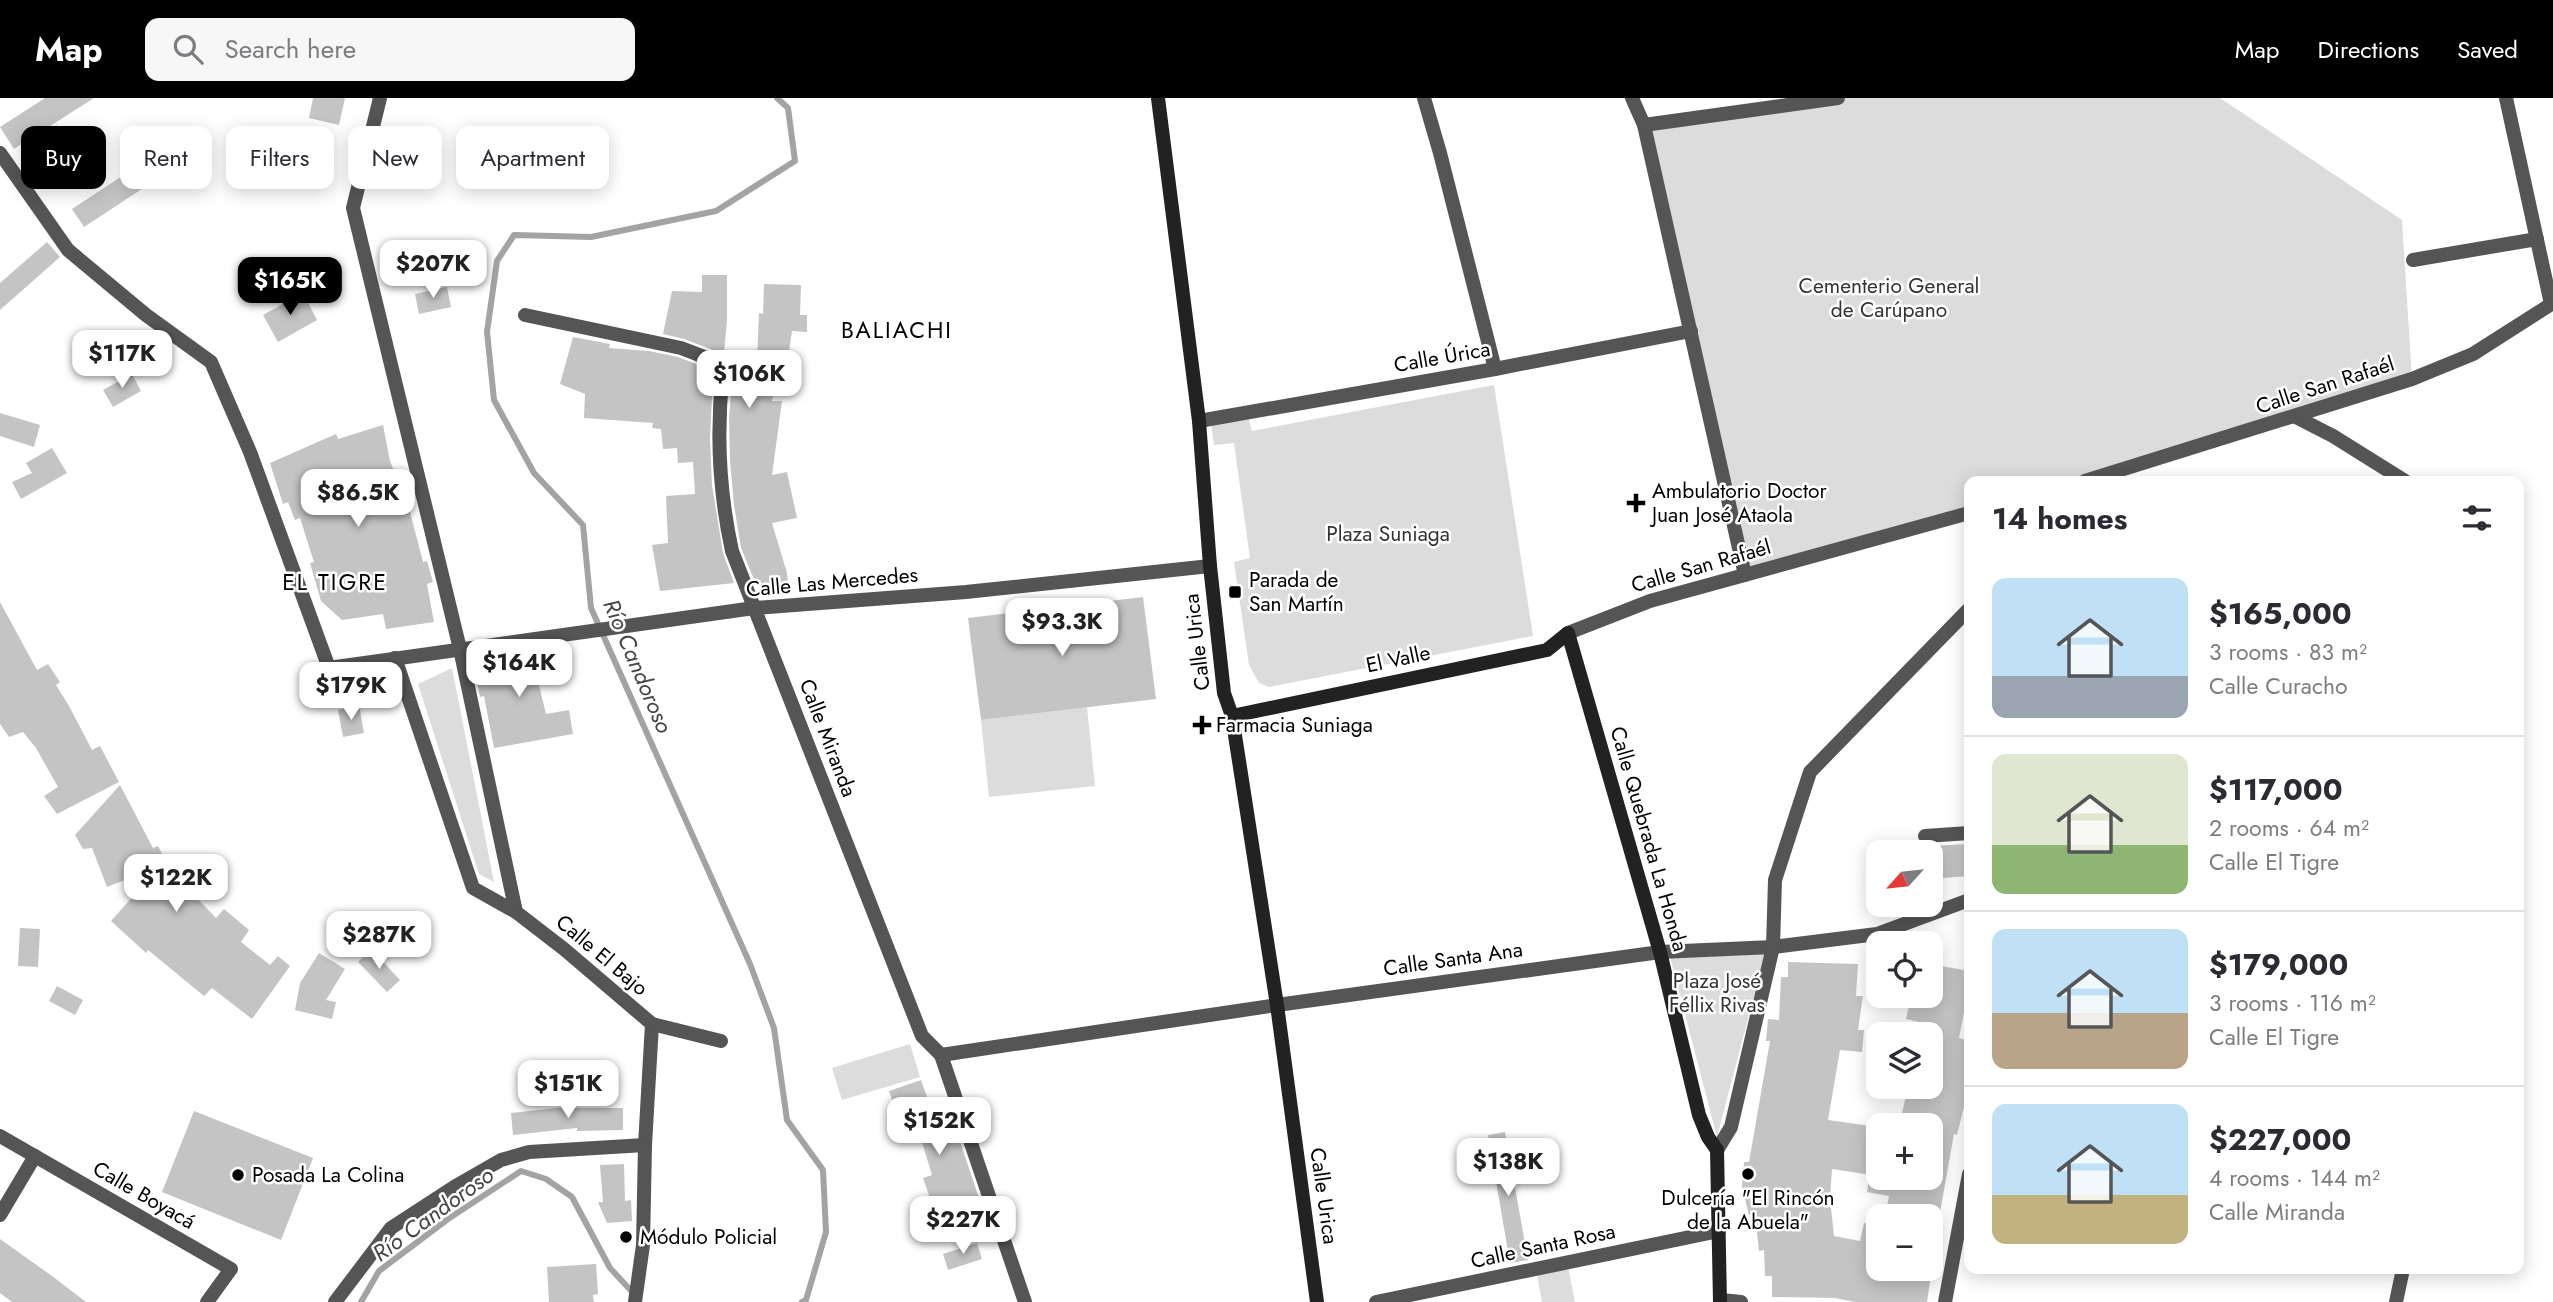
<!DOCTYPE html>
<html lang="en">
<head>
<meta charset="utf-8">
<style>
  :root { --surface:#fff; --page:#f7f7f7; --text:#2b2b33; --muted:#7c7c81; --line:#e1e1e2; --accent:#000 }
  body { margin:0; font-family:Jost,sans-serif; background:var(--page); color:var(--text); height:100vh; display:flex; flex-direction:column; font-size:26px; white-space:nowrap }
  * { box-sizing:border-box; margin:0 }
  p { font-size:23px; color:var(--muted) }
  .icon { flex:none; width:38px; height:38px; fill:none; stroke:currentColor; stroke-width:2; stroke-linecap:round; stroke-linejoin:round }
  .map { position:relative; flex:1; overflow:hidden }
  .sheet { position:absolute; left:1964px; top:378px; width:560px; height:798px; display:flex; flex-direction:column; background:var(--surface); border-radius:14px; box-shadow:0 4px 18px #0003 }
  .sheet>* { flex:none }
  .guide { position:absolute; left:21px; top:28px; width:665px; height:63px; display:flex; gap:14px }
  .needle { width:46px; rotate:243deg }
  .buttons { position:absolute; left:1866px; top:742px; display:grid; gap:14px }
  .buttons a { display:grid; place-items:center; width:77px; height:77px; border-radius:14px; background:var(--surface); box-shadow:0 4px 18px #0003; font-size:35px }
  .price { position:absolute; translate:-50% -60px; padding:0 16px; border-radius:14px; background:#fff; color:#222; font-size:23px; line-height:46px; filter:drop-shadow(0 2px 4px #0008) }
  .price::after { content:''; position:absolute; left:50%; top:42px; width:21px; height:16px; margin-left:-10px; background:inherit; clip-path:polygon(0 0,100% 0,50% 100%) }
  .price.selected { background:var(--accent); color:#fff }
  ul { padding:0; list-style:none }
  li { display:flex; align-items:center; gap:21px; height:175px; padding:0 28px }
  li+li { border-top:2px solid var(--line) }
  li span { display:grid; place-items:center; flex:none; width:196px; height:140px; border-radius:14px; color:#555 }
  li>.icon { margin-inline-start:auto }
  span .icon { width:84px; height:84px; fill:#fffc; stroke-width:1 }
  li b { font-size:30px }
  h2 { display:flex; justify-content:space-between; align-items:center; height:84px; padding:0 28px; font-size:30px }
  .tag { padding:0 24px; border-radius:14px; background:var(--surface); box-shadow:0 4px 18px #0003; font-size:24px; line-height:63px }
  .tag.selected { background:var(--accent); color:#fff }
  header { display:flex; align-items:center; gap:42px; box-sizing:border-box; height:98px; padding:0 35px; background:var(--accent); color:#fff }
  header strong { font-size:33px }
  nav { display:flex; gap:38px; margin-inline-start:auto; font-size:24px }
  .search { width:490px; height:63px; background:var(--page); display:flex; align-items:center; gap:18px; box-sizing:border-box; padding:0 24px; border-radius:14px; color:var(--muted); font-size:26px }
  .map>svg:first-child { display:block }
</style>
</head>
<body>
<header>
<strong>Map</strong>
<div class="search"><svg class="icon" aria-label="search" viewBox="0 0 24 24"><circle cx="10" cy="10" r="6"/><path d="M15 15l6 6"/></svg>Search here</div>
<nav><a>Map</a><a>Directions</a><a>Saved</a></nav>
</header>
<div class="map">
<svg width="2553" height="1204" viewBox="0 0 2553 1204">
  <rect width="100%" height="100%" fill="#fff"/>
  <g fill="#dcdcdc">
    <polygon points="1838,0 2220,0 2402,122 2412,281 2085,383 1969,383 1969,415 1745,477 1644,27"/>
    <polygon points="1494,287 1533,538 1269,589 1259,585 1249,567 1234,464 1250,460 1234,345 1214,347 1211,326 1248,318 1252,333"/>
    <polygon points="452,570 494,784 479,776 418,586"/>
    <polygon points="1087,609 1095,688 989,699 981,622"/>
    <polygon points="1765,856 1717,1039 1670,859"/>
    <polygon points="910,946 920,979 842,1002 832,970"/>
    <polygon points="1567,1164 1575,1204 1542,1204 1536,1171"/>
  </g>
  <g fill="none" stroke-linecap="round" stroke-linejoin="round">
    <g stroke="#a3a3a3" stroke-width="6">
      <polyline points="777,0 788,10 795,63 716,113 591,139 514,137 497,163 487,234 494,302 534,375 583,427 591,510 750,866 774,930 787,1022 823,1072 826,1134 806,1202 802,1204"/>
      <polyline points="361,1204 379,1173 448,1121 521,1073 546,1081 572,1099 610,1170 635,1197"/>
    </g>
  </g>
  <g fill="#c4c4c4">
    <polygon points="45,0 94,0 14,51 0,29"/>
    <polygon points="313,0 345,0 339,27 309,20"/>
    <polygon points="142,65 154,83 84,129 72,111"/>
    <polygon points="47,144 60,159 0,212 0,185"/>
    <polygon points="702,177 727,177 727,222 724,255 757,262 759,215 763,216 764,186 801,187 800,217 807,217 807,234 792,233 788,260 781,259 772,303 782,303 772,377 787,374 797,420 772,425 787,475 788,485 756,486 741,450 734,407 730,363 729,319 733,275 731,268 718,254 684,241 663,236 672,193 702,194"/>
    <polygon points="447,189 451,209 419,216 415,196"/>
    <polygon points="303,195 317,222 278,244 263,217"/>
    <polygon points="573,239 610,246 609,250 649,253 678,259 709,271 713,277 710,341 712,387 723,455 734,485 660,493 652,447 668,445 666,398 695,396 693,364 678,365 677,350 663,351 661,331 652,330 653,325 584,320 585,296 560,286"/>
    <polygon points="132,276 141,293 113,309 103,292"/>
    <polygon points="0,315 40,327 34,349 0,338"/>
    <polygon points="383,327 390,363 409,410 423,464 427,463 433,484 427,486 434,524 386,531 383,516 342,522 321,503 310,465 314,464 300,420 295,422 288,404 283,406 270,365 336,336 338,341"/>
    <polygon points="52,350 67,375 21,401 12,384 32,375 26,365"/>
    <polygon points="1143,499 1156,601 981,622 968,520"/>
    <polygon points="0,504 37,572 48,566 60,584 56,587 69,608 92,652 100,648 119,684 57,716 44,698 58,689 36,650 23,634 9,639 0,626"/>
    <polygon points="549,551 553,571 536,575 546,616 569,612 573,636 494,650 484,598 480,599 473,564"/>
    <polygon points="359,608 364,635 343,639 338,612"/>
    <polygon points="120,687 153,750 158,748 171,773 216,820 224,811 249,832 241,844 270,867 278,858 290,868 252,921 212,890 204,898 148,852 146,855 111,823 160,768 107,789 92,750 83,751 75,737"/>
    <polygon points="1969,746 1969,778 1930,781 1930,748"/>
    <polygon points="20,830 40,831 38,869 18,868"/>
    <polygon points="371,851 400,882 387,894 358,864"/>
    <polygon points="319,855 345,871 326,902 336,904 332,921 295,912 300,885"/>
    <polygon points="1788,864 1858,866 1856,898 1863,898 1858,932 1864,932 1862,954 1840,952 1828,1022 1878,1029 1878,1078 1832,1071 1830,1101 1834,1138 1860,1143 1864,1125 1878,1128 1878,1171 1929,1171 1928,1176 1931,1177 1927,1204 1855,1204 1835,1200 1772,1199 1772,1178 1765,1178 1764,1152 1759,1153 1755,1116 1749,1117 1742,1089 1744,1064 1749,1064 1770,943 1766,943 1768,921 1779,922 1781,879 1788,879"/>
    <polygon points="1930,866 1969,873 1969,905 1966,904 1959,940 1969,943 1969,989 1957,1037 1954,1036 1939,1120 1885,1118 1889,1098 1867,1094 1869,1080 1930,1080 1930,1027 1900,1024 1908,989 1930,989 1930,936 1917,936 1919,924 1906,921 1911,898 1930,898"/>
    <polygon points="57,888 83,902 75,917 49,903"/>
    <polygon points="921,982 932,1013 948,1008 983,1112 931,1131 923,1109 932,1106 923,1080 932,1077 914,1018 899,1023 889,993"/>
    <polygon points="556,1010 623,1010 623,1032 577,1033 577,1030 513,1037 511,1015"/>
    <polygon points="194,1013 313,1060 281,1142 162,1094"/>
    <polygon points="1505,1034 1528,1162 1510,1165 1488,1037"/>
    <polygon points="624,1066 625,1103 631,1102 632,1123 607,1125 598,1104 603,1104 600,1067"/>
    <polygon points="0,1141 52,1178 86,1204 12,1204 0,1195"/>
    <polygon points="977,1145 982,1161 948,1172 943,1156"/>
    <polygon points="596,1166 598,1196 593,1197 594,1204 549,1204 547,1169"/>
  </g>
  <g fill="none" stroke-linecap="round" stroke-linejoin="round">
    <g stroke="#555" stroke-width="14">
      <polyline points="380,0 353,110 460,551 516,814 564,851 652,926 645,1047 643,1147 635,1204"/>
      <polyline points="1424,0 1440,55 1495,271"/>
      <polyline points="1632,0 1644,27 1745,477"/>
      <polyline points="2506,0 2551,206"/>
      <polyline points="1644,27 1838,0"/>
      <polyline points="0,55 68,152 146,217 211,264 250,354 329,570 754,510 966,494 1210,468"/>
      <polyline points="2413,162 2537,141"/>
      <path d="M525,217l156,33 34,13 8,11c-7,60 -4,119 9,179l190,485 19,19 84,247"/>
      <polyline points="2296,319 2333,338 2405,383"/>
      <polyline points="1199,323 1495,271 1691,233"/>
      <polyline points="2085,383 2412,281 2473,256 2553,205"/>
      <polyline points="1568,535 1650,503 1969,415"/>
      <polyline points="395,560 473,790 516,814"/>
      <polyline points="1925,738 1969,735"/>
      <polyline points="652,926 721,943"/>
      <polyline points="941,957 1277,907 1660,854 1773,849 1877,836 1969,802"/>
      <polyline points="0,1038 231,1171 207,1204"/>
      <polyline points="1717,1052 1731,1029 1773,849 1775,782 1810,674 1969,511"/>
      <polyline points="0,1117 35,1058"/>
      <polyline points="1721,1202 1741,1204"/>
      <polyline points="335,1204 391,1130 454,1089 501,1062 529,1054 645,1047"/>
      <polyline points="1376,1204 1719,1133"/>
      <polyline points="1945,1204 1969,1076"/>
      <polyline points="2396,1204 2403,1171"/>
    </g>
    <g stroke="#222" stroke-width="14">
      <polyline points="1158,0 1199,323 1210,468 1224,595 1232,618 1277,907 1317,1204"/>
      <polyline points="1232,618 1547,552 1568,535 1660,854 1699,1017 1708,1039 1717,1052 1720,1204"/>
    </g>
  </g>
  <g fill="#000" stroke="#fff" stroke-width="2.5">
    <path d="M1632.5 394.5h7v7h7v7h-7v7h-7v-7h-7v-7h7z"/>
    <rect x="1228" y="487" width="14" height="14" rx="3.5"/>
    <path d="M1198.5 616.5h7v7h7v7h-7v7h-7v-7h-7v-7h7z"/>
    <circle cx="1748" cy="1076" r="7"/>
    <circle cx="238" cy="1077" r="7"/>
    <circle cx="626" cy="1139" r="7"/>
  </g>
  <g text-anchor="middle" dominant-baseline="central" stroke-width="5" stroke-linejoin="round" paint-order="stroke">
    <g font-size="21" fill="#333" stroke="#fff">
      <text x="1889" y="188">Cementerio General<tspan x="1889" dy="24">de Carúpano</tspan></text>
      <text x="1388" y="436">Plaza Suniaga</text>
      <text x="1717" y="883">Plaza José<tspan x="1717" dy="24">Féllix Rivas</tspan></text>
    </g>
    <g font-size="21" fill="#000" stroke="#fff">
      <text transform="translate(1442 259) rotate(-10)">Calle Úrica</text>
      <text transform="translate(2325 287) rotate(-18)">Calle San Rafaél</text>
      <text transform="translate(1701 468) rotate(-16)">Calle San Rafaél</text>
      <text transform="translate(832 484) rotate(-5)">Calle Las Mercedes</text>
      <text transform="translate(1197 544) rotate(-97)">Calle Urica</text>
      <text transform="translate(1398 561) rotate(-12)">El Valle</text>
      <text transform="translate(828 640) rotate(69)">Calle Miranda</text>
      <text transform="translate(1649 741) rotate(74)">Calle Quebrada La Honda</text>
      <text transform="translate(602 857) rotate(40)">Calle El Bajo</text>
      <text transform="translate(1453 861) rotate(-8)">Calle Santa Ana</text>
      <text transform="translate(144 1097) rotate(30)">Calle Boyacá</text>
      <text transform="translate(1324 1098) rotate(82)">Calle Urica</text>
      <text transform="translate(1543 1148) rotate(-12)">Calle Santa Rosa</text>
    </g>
    <g font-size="21" fill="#000" stroke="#fff" text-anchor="start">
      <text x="1652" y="393">Ambulatorio Doctor<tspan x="1652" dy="24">Juan José Ataola</tspan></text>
      <text x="1249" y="482">Parada de<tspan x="1249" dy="24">San Martín</tspan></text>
      <text x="1216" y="627">Farmacia Suniaga</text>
      <text x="252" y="1077">Posada La Colina</text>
      <text x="1748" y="1100" text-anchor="middle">Dulcería "El Rincón<tspan x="1748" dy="24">de la Abuela"</tspan></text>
      <text x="640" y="1139">Módulo Policial</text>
    </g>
    <g font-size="23" letter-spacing="2" fill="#000" stroke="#fff">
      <text x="897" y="232">BALIACHI</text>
      <text x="335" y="484">EL TIGRE</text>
    </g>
    <g font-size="23" font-style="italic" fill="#444" stroke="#fff">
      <text transform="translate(638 568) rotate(67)">Río Candoroso</text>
      <text transform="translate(433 1116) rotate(-36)">Río Candoroso</text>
    </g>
  </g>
</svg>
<div class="buttons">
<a><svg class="needle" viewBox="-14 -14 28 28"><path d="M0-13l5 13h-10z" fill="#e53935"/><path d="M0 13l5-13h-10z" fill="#7c7c81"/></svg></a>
<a><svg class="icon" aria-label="locate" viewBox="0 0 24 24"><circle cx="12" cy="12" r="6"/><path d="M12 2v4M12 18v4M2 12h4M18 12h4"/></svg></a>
<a><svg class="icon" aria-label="layers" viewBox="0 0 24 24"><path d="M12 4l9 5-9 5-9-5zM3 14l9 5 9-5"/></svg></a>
<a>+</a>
<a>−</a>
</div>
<b class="price" style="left:433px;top:202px">$207K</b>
<b class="price selected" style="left:290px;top:219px">$165K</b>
<b class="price" style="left:122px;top:292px">$117K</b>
<b class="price" style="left:749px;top:312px">$106K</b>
<b class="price" style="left:358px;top:431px">$86.5K</b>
<b class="price" style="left:1062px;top:560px">$93.3K</b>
<b class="price" style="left:519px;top:601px">$164K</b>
<b class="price" style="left:351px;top:624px">$179K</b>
<b class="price" style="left:176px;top:816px">$122K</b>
<b class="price" style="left:379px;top:873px">$287K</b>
<b class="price" style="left:568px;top:1022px">$151K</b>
<b class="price" style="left:939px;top:1059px">$152K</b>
<b class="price" style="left:1508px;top:1100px">$138K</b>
<b class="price" style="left:963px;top:1158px">$227K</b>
<div class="guide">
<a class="tag selected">Buy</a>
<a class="tag">Rent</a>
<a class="tag">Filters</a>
<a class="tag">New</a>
<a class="tag">Apartment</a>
</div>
<section class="sheet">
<h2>14 homes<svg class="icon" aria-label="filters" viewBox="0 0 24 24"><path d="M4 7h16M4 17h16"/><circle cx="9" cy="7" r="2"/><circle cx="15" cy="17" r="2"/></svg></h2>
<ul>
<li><span style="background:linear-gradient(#bfe0f5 70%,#9aa5b1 0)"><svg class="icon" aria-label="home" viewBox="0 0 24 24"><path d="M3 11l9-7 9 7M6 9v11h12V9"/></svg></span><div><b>$165,000</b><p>3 rooms · 83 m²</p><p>Calle Curacho</p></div></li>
<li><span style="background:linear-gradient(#dfe7d0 65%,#8fb573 0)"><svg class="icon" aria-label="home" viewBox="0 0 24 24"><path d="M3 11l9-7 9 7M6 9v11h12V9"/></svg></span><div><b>$117,000</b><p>2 rooms · 64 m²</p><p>Calle El Tigre</p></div></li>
<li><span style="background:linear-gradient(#bfe0f5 60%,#b9a48a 0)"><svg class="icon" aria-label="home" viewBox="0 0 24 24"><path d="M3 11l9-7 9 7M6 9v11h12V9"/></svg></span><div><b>$179,000</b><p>3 rooms · 116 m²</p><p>Calle El Tigre</p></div></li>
<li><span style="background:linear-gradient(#bfe0f5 65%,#c2b280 0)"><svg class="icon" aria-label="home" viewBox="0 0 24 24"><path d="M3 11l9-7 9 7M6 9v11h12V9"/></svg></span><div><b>$227,000</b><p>4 rooms · 144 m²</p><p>Calle Miranda</p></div></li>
</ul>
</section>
</div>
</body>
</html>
